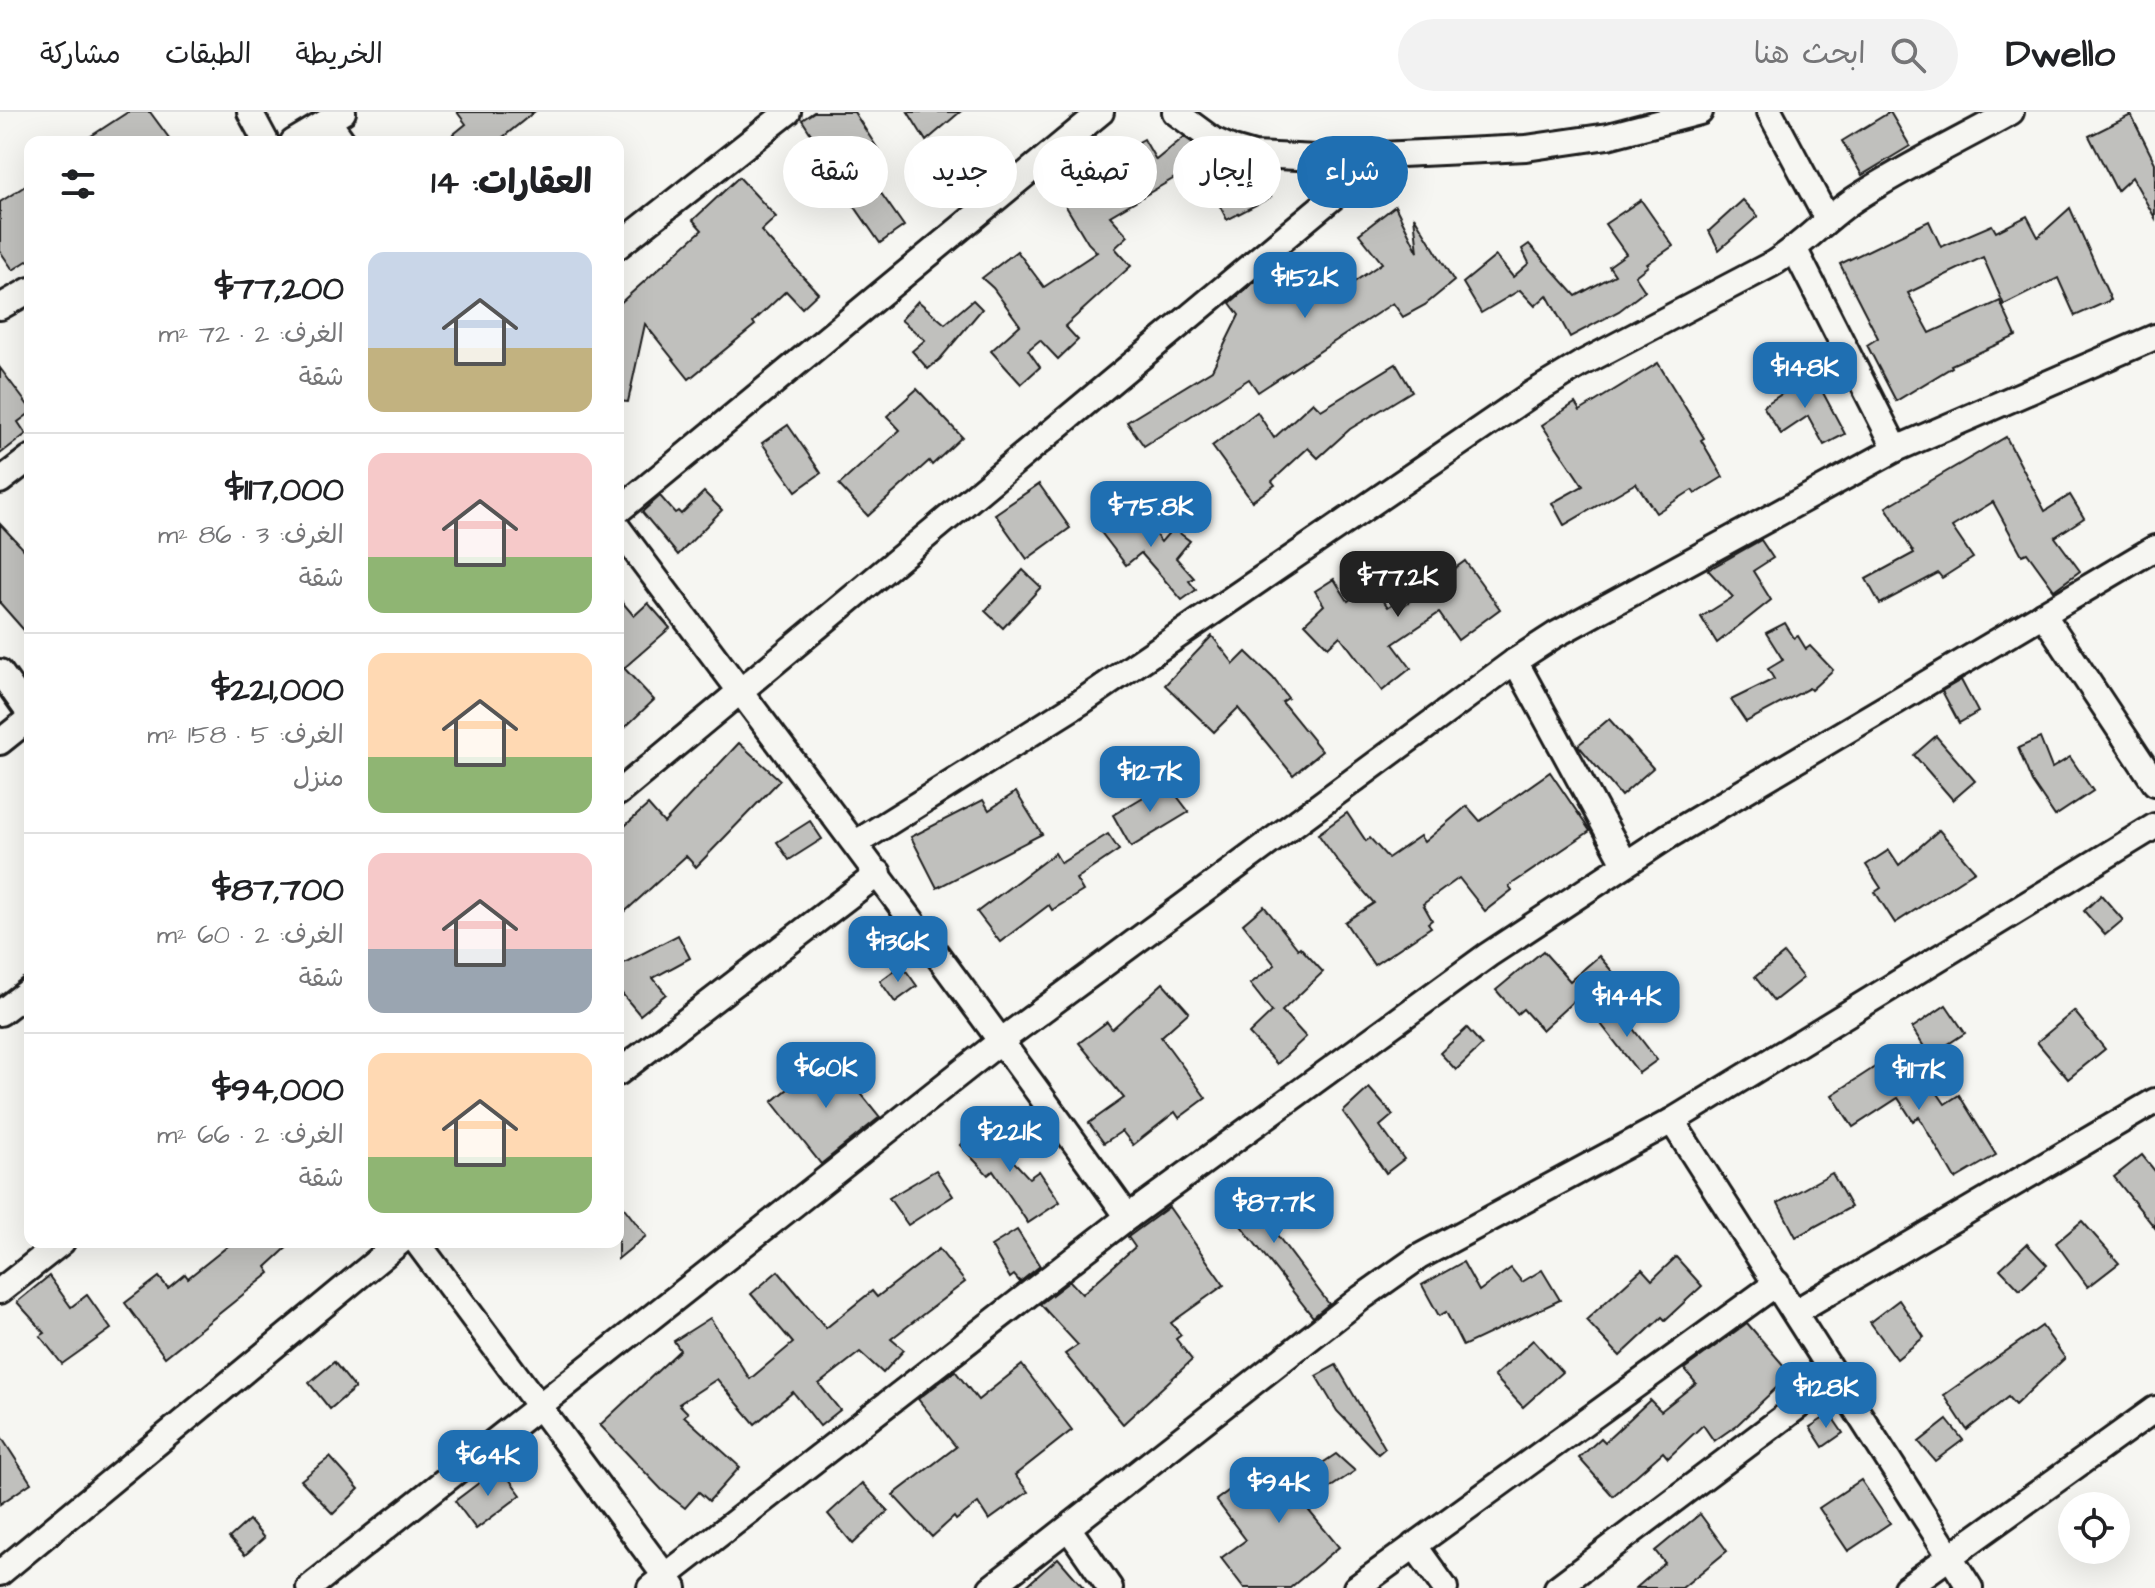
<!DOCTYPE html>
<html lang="ar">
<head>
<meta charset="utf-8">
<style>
  :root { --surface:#fff; --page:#f2f2f2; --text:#202124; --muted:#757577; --line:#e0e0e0; --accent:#1f6fb2 }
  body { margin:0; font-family:"Architects Daughter","Playpen Sans Arabic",sans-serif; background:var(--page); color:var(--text); direction:rtl; height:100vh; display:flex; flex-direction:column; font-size:30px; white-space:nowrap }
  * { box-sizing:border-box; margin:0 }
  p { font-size:26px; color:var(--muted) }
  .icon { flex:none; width:44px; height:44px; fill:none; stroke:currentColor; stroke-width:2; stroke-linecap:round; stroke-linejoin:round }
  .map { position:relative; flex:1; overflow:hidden; direction:ltr }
  .side { position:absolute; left:24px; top:24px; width:600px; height:1112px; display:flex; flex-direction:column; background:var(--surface); border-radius:16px; box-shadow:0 8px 32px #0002; direction:rtl }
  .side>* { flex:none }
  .guide { position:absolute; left:648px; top:24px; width:760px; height:72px; direction:rtl; display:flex; gap:16px }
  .tools { position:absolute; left:2058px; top:1380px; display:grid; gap:16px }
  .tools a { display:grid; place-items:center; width:72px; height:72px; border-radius:50%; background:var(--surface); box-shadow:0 8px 32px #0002; font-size:40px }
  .price { position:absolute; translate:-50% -68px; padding:0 18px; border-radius:16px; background:var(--accent); color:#fff; font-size:26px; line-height:52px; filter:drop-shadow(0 2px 4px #0008) }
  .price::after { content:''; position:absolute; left:50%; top:48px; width:24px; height:18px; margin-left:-12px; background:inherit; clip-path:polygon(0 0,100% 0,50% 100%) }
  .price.selected { background:#222; color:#fff }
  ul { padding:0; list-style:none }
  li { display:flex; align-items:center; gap:24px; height:200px; padding:0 32px }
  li+li { border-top:2px solid var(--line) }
  li span { display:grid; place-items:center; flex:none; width:224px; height:160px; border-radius:16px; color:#555 }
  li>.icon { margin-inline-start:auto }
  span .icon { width:96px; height:96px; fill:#fffc; stroke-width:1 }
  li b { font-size:34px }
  h2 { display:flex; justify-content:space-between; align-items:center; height:96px; padding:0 32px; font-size:34px }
  .tag { padding:0 28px; border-radius:36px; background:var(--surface); box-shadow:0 8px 32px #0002; font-size:28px; line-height:72px }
  .tag.selected { background:var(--accent); color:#fff }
  header { display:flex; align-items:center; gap:48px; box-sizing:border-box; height:112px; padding:0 40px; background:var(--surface); border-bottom:2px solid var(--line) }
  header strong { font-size:38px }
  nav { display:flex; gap:44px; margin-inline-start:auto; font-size:28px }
  .search { width:560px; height:72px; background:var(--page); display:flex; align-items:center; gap:20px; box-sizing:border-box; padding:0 28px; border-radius:44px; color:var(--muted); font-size:30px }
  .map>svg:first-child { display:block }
</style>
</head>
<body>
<header>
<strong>Dwello</strong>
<div class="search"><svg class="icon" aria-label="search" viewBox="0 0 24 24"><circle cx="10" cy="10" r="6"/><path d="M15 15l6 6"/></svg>ابحث هنا</div>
<nav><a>الخريطة</a><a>الطبقات</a><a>مشاركة</a></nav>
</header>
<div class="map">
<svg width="2155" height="1476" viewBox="0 0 2155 1476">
  <rect width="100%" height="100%" fill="#f6f6f2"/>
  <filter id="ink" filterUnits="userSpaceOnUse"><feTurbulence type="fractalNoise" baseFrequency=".0125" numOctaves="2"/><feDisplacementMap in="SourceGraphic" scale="16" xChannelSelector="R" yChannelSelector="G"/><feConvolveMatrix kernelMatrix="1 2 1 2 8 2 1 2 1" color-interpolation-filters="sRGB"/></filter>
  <g filter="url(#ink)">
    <g fill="#c0c0bd" stroke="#1c1c1c" stroke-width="2">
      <polygon points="128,0 150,0 172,30 82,30"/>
      <polygon points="457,0 534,0 497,30 444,30 466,12"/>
      <polygon points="814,0 854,0 881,42 862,54 904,114 880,131 853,92 855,90 802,8"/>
      <polygon points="908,0 960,0 926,29"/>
      <polygon points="1890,0 1910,34 1862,63 1842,29"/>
      <polygon points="2131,3 2155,51 2155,106 2132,65 2117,79 2089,24"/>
      <polygon points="1184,25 1212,44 1110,104 1128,124 1115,136 1131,154 1065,214 1078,228 1058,247 1040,228 1028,238 1040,255 1021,272 991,239 1020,213 993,176 982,166 1017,139 1044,175 1097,140 1088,131 1064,91 1095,72 1092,67 1122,46 1119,41 1144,27 1156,48"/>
      <polygon points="1227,51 1258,58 1271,85 1227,108 1204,63"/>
      <polygon points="739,65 776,105 761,119 818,181 802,196 786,179 753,210 755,213 689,267 645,212 628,290 618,289 618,193 702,118 693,108"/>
      <polygon points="30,71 30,147 13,158 0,139 0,90"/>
      <polygon points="1641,88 1673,134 1647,152 1648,154 1635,164 1645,179 1619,199 1570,225 1547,183 1535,194 1520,178 1481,201 1463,171 1496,144 1513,165 1529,151 1522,137 1529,132 1576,184 1615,163 1609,154 1626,142 1605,112"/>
      <polygon points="1743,88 1758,104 1719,138 1709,119"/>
      <polygon points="1395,94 1418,140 1414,104 1454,169 1425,193 1403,205 1393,191 1258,280 1249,267 1144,334 1127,310 1212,258 1239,203 1230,191 1252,172 1290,149 1309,180 1321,173 1329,187 1382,151 1359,122"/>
      <polygon points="2070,96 2111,188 2075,204 2058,166 2004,193 1983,145 1908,181 1930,221 2000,189 2016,224 1951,253 1952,255 1896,289 1867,233 1878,226 1840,152 1929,109 1941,135 1992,113 1996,120 2027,104 2038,125"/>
      <polygon points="973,188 982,197 940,247 928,257 912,239 925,228 901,208 918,189 945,212"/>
      <polygon points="1658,251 1704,326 1701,328 1723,365 1695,382 1692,378 1656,401 1636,371 1564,413 1552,391 1583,374 1542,313 1575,291 1580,299"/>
      <polygon points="1396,252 1412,279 1350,317 1318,346 1308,336 1272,369 1275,373 1252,389 1212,334 1257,300 1274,326 1313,290 1321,298"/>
      <polygon points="0,256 30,296 30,301 18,310 26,322 0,342"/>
      <polygon points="1813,262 1845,322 1824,333 1808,304 1781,322 1763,294"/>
      <polygon points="917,277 962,325 932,353 929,349 868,404 839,373 900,318 887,304"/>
      <polygon points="788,313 821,361 796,379 762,331"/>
      <polygon points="2006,325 2045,399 2070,383 2084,406 2055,425 2080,459 2054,478 2027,441 2022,443 1993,390 1952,415 1973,446 1942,466 1938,461 1880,492 1866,467 1914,441 1886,395"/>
      <polygon points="1039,372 1070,416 1027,447 995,402"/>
      <polygon points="704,380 722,398 678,443 642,400 660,384 675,401 678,399 681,402"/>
      <polygon points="1134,394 1161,430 1173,416 1190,429 1176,446 1194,466 1189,469 1196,478 1182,488 1141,441 1126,453 1100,419"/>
      <polygon points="0,412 30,444 30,525 0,491"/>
      <polygon points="1761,428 1773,446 1753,459 1771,488 1717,531 1701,505 1733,485 1708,458"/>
      <polygon points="1465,449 1500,497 1458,528 1439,501 1393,532 1411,556 1382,579 1340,524 1328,535 1305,511 1324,493 1315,479 1334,467 1348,489 1371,472 1388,495 1394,491 1399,497"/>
      <polygon points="1023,458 1041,475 1003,516 985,499"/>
      <polygon points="618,485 634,504 648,491 670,516 624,556 654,588 618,622"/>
      <polygon points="1785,511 1794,526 1798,524 1806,537 1810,534 1833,558 1811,578 1809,576 1746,610 1731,588 1774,567 1768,557 1783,548 1766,521"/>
      <polygon points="1212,524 1234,552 1246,540 1273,566 1288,586 1282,590 1322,639 1293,663 1238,596 1214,620 1165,573"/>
      <polygon points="1961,568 1978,600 1959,611 1942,579"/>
      <polygon points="1609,607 1653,656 1621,684 1578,633"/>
      <polygon points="1936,624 1975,669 1953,688 1914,643"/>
      <polygon points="2040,626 2052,656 2070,645 2093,679 2055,704 2032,670 2018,636"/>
      <polygon points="739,631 780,668 696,755 686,744 618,806 618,720 648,693 664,711"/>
      <polygon points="1550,660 1590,719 1509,774 1512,778 1485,799 1459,766 1423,792 1432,808 1428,811 1431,815 1374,853 1345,810 1374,791 1339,751 1318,722 1347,701 1366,729 1370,726 1388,746 1420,724 1424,730 1467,694 1480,709"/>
      <polygon points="1167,671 1189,700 1131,735 1113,703"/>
      <polygon points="1016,680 1042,722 937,776 911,725 983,688 989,698"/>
      <polygon points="810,709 822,727 789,748 777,730"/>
      <polygon points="1939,718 1975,759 1895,811 1875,780 1881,776 1866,753 1889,738 1899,753"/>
      <polygon points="1108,722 1119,738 1076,767 1083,779 1052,798 1049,793 1000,830 977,800 1055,741 1061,751"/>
      <polygon points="2101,783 2123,808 2105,823 2084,799"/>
      <polygon points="1264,794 1298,837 1300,835 1323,860 1282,899 1306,925 1277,952 1249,922 1272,900 1250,872 1275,853 1243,812"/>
      <polygon points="678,823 690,846 653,866 666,882 640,903 618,877 618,854"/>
      <polygon points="1543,839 1570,869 1599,844 1622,871 1607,884 1610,887 1591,899 1579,884 1542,918 1523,897 1517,902 1496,878"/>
      <polygon points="1784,842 1803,866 1774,889 1755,865"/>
      <polygon points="902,853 917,874 895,890 880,869"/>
      <polygon points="1163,871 1189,900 1161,925 1206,986 1179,1006 1175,1000 1133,1033 1122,1019 1104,1031 1089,1011 1124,986 1079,931 1107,910 1112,917"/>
      <polygon points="1614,892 1657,948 1639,961 1598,908"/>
      <polygon points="1946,893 1965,921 1930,944 1912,916"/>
      <polygon points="2074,899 2105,937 2068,967 2037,930"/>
      <polygon points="1467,916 1482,933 1456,958 1440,941"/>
      <polygon points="1910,941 1945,992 1959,983 1996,1043 1955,1067 1919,1005 1913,1009 1898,986 1853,1015 1832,983 1878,953 1883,960"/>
      <polygon points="830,943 880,1005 821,1052 772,990"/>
      <polygon points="1369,976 1393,1003 1380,1014 1404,1047 1386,1061 1343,1000"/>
      <polygon points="976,1009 1029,1066 1039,1059 1060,1090 1028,1111 993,1059 988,1063 960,1033 970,1023 966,1017"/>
      <polygon points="2142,1043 2155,1059 2155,1116 2114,1065"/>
      <polygon points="936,1058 953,1084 908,1113 889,1086"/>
      <polygon points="1832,1061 1851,1095 1796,1125 1778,1091"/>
      <polygon points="1252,1070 1275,1100 1265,1107 1329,1192 1313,1205 1223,1091"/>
      <polygon points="618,1088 646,1124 618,1147"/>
      <polygon points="1169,1095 1224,1173 1171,1211 1181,1223 1176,1227 1192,1248 1123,1312 1065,1242 1078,1233 1040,1192 1070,1169 1082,1182 1135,1135 1128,1125"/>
      <polygon points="2082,1109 2119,1151 2088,1175 2056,1131"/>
      <polygon points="1017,1118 1040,1154 1020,1170 1014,1163 1010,1166 991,1134"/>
      <polygon points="233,1130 293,1130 266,1155 270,1161 165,1245 125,1191 159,1165 168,1176 185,1162 188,1166"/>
      <polygon points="2027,1132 2047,1153 2020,1178 2000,1157"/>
      <polygon points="939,1137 965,1170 891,1227 904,1238 883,1261 860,1240 819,1272 840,1298 820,1314 793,1280 755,1312 717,1267 679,1292 688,1301 684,1304 740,1355 709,1389 699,1380 685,1396 662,1378 600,1313 680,1238 674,1229 710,1206 750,1267 793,1231 751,1182 778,1159 826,1216 872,1179 877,1185"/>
      <polygon points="1676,1145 1702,1174 1665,1208 1662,1205 1620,1244 1586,1208 1642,1157 1652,1168"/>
      <polygon points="1463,1150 1479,1179 1511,1156 1522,1170 1542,1158 1560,1188 1463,1234 1446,1200 1439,1204 1422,1173"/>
      <polygon points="49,1164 71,1195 87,1183 111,1217 62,1252 40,1224 45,1221 17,1190"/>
      <polygon points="1899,1188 1924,1225 1897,1247 1870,1210"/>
      <polygon points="1747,1211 1791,1262 1737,1313 1714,1329 1703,1313 1668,1346 1663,1340 1613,1384 1579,1346 1601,1326 1605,1330 1650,1288 1661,1299 1696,1271 1684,1257"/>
      <polygon points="2042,1214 2065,1246 2015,1293 2008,1285 1967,1318 1944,1283"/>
      <polygon points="1533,1228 1562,1260 1523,1295 1494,1264"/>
      <polygon points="334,1250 355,1276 330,1297 309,1271"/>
      <polygon points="1022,1253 1072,1318 1015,1363 1028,1380 989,1408 978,1391 956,1408 954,1405 932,1425 893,1383 956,1335 918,1287 955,1259 978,1288"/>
      <polygon points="1336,1253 1385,1336 1378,1342 1337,1299 1316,1264"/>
      <polygon points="1830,1302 1843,1321 1823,1335 1810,1315"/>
      <polygon points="1947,1308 1963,1328 1935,1349 1919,1330"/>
      <polygon points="0,1323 31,1371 0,1392"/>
      <polygon points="1336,1342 1355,1359 1304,1393 1339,1435 1290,1476 1244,1476 1221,1446 1246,1428 1216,1388 1269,1349 1288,1374"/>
      <polygon points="330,1345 359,1377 333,1402 301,1368"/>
      <polygon points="500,1355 521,1383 476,1417 455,1389"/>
      <polygon points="1861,1368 1890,1411 1848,1439 1819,1396"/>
      <polygon points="862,1371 888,1399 853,1432 828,1402"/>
      <polygon points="1700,1402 1727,1439 1682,1476 1636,1476 1665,1451 1655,1439"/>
      <polygon points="249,1408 264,1426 245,1443 229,1426"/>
      <polygon points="1058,1446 1084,1476 1024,1476"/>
    </g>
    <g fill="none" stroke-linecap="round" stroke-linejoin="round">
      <g stroke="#1c1c1c" stroke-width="30">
        <g id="street">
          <polyline points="250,0 266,30"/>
          <polyline points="1175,0 1213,28 1233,37 1254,43 1317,46 1526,36 1608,24 1700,0"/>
          <polyline points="1770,0 1827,107"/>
          <polyline points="328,9 343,30"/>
          <polyline points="293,30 343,0"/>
          <polyline points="618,134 788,0"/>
          <polyline points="1795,138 1896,337"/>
          <polyline points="0,195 30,178"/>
          <polyline points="0,369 30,346"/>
          <polyline points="618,399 1101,0"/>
          <path d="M618,416c171,229 344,456 510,689"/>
          <polyline points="2043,502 2155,671"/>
          <polyline points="1515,549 1625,751"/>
          <polyline points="0,560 30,602"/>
          <polyline points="0,630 30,606"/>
          <polyline points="618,681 1381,45"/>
          <path d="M856,731l225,-141 452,-309 48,-29 191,-100c30,-18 53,-45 83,-65 49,-32 104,-58 156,-87"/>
          <polyline points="0,901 30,878"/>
          <polyline points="618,961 879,761"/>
          <polyline points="1672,1009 1970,1476"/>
          <polyline points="417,1130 674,1476"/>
          <polyline points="0,1179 62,1130"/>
          <polyline points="1795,1200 2155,989"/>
          <polyline points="1069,1417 1110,1476"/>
          <polyline points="1414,1433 1445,1476"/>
          <polyline points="0,1461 400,1130"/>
          <polyline points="309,1476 1002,928 1515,549 1555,523 1896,337 2155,225"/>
          <polyline points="650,1476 1128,1105 1488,843 1667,725 2155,436"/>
          <polyline points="991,1476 1361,1186 1419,1145 1672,1009 2155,714"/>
          <polyline points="1356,1476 1777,1171"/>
          <polyline points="1557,1476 1837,1265"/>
          <polyline points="1906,1476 2155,1297"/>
        </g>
      </g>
      <use href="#street" stroke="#f6f6f2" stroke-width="24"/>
    </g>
  </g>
</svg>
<div class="tools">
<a><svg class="icon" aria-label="locate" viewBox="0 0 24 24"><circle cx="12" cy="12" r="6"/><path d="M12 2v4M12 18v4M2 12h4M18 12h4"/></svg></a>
</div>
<b class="price" style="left:1305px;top:208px">$152K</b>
<b class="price" style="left:1805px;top:298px">$148K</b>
<b class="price" style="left:1151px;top:437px">$75.8K</b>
<b class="price selected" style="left:1398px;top:507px">$77.2K</b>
<b class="price" style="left:1150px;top:702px">$127K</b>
<b class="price" style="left:898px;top:872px">$136K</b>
<b class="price" style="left:1627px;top:927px">$144K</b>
<b class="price" style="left:826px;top:998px">$60K</b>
<b class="price" style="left:1919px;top:1000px">$117K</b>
<b class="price" style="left:1010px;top:1062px">$221K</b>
<b class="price" style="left:1274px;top:1133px">$87.7K</b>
<b class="price" style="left:1826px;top:1318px">$128K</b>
<b class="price" style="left:488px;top:1386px">$64K</b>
<b class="price" style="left:1279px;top:1413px">$94K</b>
<div class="guide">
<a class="tag selected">شراء</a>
<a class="tag">إيجار</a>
<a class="tag">تصفية</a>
<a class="tag">جديد</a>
<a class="tag">شقة</a>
</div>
<section class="side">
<h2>العقارات: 14<svg class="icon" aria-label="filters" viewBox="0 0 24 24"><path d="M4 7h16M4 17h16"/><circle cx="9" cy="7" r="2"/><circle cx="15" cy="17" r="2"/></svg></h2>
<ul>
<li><span style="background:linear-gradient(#c9d6e8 60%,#c2b280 0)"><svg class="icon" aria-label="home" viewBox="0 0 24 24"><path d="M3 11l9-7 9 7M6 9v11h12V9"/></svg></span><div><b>$77,200</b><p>الغرف: 2 · 72 m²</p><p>شقة</p></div></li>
<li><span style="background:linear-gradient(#f6c9c9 65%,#8fb573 0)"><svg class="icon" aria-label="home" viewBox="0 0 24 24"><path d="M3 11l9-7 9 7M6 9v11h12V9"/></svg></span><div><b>$117,000</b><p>الغرف: 3 · 86 m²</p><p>شقة</p></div></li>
<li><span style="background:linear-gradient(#ffd9b3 65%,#8fb573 0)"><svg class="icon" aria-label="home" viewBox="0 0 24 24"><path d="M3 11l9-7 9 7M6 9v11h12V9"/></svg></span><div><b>$221,000</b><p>الغرف: 5 · 158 m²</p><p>منزل</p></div></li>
<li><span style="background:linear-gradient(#f6c9c9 60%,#9aa5b1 0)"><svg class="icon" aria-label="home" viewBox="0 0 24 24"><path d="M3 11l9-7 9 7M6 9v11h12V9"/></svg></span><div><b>$87,700</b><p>الغرف: 2 · 60 m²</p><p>شقة</p></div></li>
<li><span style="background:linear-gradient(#ffd9b3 65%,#8fb573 0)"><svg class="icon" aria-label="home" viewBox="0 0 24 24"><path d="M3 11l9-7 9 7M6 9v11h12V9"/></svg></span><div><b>$94,000</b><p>الغرف: 2 · 66 m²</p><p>شقة</p></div></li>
</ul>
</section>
</div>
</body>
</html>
